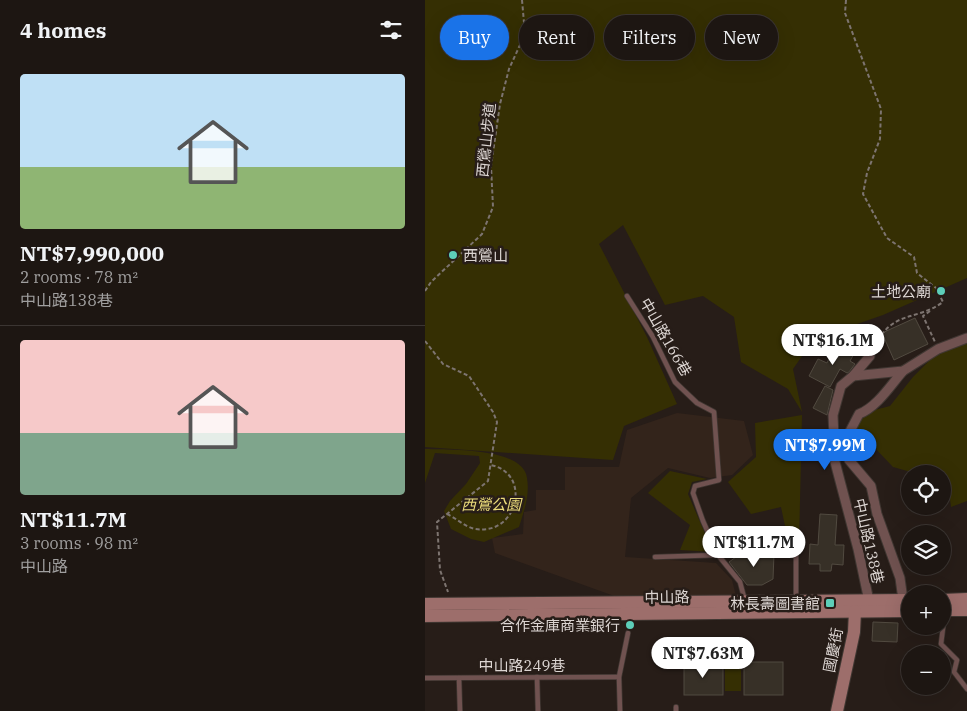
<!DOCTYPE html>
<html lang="en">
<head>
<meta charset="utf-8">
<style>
  :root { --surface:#1d1612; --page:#2a2320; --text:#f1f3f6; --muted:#a09f9f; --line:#3b3532; --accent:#1a73e8 }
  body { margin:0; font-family:"IBM Plex Serif","Noto Sans TC",serif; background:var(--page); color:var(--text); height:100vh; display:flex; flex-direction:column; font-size:19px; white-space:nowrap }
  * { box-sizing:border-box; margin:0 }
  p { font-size:16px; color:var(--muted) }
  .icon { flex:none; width:28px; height:28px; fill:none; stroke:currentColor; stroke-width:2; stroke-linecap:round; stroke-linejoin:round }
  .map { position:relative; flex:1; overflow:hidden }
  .side { display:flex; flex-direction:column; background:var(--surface); width:425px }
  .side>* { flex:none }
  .top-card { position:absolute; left:15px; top:15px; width:451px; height:45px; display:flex; gap:10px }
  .controls { position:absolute; left:476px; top:465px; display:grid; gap:10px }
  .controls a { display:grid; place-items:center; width:50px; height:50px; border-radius:50%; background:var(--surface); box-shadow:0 5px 20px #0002,0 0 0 1px var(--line); font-size:25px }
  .price { position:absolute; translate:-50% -42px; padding:0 11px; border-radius:18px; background:#fff; color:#222; font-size:16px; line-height:32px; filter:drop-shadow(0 1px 2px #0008) }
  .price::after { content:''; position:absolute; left:50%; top:30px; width:15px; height:11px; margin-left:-8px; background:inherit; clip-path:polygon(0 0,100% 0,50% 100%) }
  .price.selected { background:var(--accent); color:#fff }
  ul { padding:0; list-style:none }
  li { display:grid; align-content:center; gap:10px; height:265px; padding:0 20px }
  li+li { border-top:1px solid var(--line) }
  li span { display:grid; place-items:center; height:155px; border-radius:5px; color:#555 }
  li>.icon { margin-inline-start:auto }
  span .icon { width:90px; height:90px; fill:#fffc; stroke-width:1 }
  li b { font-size:21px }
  h2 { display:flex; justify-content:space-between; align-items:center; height:60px; padding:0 20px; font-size:21px }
  .chip { padding:0 18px; border-radius:22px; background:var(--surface); box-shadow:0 5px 20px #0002,0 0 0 1px var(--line); font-size:18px; line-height:45px }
  .chip.selected { background:var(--accent); color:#fff }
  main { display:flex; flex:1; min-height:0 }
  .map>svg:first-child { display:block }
</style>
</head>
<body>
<main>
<section class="side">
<h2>4 homes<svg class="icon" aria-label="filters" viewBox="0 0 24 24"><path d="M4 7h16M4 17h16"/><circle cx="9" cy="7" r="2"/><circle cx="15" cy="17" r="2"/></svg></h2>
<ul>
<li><span style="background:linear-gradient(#bfe0f5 60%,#8fb573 0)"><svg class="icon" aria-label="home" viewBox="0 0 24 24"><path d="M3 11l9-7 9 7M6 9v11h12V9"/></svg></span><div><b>NT$7,990,000</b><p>2 rooms · 78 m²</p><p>中山路138巷</p></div></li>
<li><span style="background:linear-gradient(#f6c9c9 60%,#7fa58c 0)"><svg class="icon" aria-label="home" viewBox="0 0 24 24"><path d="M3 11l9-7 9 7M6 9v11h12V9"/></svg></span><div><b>NT$11.7M</b><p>3 rooms · 98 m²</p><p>中山路</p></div></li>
</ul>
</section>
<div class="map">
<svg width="542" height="711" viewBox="0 0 542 711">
  <rect width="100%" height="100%" fill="#271d18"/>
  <polygon fill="#33241b" points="252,413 319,421 328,455 307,475 285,478 243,468 206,498 200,557 291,563 307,580 311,596 192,597 70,553 67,538 98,534 99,512 111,510 111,490 140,490 140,467 194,467 202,430"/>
  <g fill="#352f03">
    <polygon points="0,0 542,0 542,278 458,315 389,339 368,369 377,412 363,389 316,362 309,317 278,296 240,305 198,225 174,244 222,337 252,404 199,426 188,460 0,447"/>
    <polygon points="542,338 542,501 526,507 523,483 518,481 518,474 493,474 468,467 432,429 438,413 465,406 488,377 517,348"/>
    <polygon points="377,415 374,544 363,540 356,507 326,514 303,482 331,457 330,423"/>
    <path d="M0,449c24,1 98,-2 102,29 3,17 -3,33 -8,49l-35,15 -13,-3 -20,-10 -7,-18 6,-10 16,-17 14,-21 -1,-7 -44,-3 -10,30z"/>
    <polygon points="245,471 282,479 267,482 263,494 288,552 255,550 265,525 223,493"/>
    <rect x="300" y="669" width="16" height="22"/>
  </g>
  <g fill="#373027" stroke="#514a40">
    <polygon points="490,318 503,344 469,360 457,333"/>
    <polygon points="418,346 430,352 425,361 430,364 424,372 422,373 415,369 405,387 384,376 393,359 402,363 409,347 416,351"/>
    <polygon points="400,386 408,390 402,415 388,408"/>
    <polygon points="395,514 412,515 410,545 419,545 418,565 407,564 406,571 395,571 395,564 384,564 385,544 393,545"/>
    <polygon points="318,552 349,554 348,579 337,585 322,585 304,562"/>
    <polygon points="448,622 473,623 472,642 447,641"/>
    <rect x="259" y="662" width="39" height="33"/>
    <rect x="319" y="662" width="39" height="33"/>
  </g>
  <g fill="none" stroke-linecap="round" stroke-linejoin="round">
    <g stroke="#403732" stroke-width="6">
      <g id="lane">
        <polyline points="202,296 228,337 250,382 272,403 289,412 294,480 270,486 268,493 278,521 293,555 315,582 320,601"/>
        <polyline points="359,542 371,550 371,600"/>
        <polyline points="230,557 293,555"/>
        <polyline points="520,612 516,644 532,660 529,672 542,689"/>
        <polyline points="112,677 113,711"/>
        <polyline points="0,678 194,677"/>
        <polyline points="34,678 35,711"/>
        <polyline points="251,707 251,711"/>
        <polyline points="195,711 194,677 203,633"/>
      </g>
    </g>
    <g stroke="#403732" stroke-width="11">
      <g id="street">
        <polyline points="428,376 478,371 513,349 542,338"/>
        <path d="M478,600l-3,-22 -23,-64 -6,-28 -22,-26 -4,-10 2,-13 12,-23c18,-7 31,-28 44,-43"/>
        <polyline points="444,601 433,549 410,462 408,415 416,386 428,376 445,356"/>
      </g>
    </g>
    <g stroke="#403732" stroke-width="14">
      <g id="secondary">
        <polyline points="518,600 542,599"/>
        <polyline points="0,604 485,600"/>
        <polyline points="518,610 542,610"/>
        <polyline points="0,616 485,611"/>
        <polyline points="412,711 429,632 430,611"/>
      </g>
    </g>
    <g stroke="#7d7470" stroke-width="2" stroke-dasharray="4 2.5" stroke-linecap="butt">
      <path d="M421,0l-1,13 36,96 -1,30 -13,34 -4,21 24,44 27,19 3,16 19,15 7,14c-28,20 -51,7 -69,46"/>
      <polyline points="0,291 6,282 57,234 68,207 66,166 75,104 84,69 100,34 97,0"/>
      <polyline points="505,311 498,316 510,342"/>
      <polyline points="0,341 18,364 44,376 68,412 72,422 63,481 12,522 15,570 23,592"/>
      <path d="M22,514c9,4 18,13 28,15 44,7 57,-57 15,-64"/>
    </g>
    <use href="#lane" stroke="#705250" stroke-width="4.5"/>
    <use href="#street" stroke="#705250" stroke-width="9"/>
    <use href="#secondary" stroke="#9d6e6b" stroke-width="12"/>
  </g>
  <g fill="#5dceb9" stroke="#271d18" stroke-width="2">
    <circle cx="28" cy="255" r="5"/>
    <circle cx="516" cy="291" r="5"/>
    <rect x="400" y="598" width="10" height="10" rx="2.5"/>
    <circle cx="205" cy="625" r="5"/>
  </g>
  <g text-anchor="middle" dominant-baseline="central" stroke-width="5" stroke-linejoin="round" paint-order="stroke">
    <g font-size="15" fill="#dcd5d2" stroke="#271d18">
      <text transform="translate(61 140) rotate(-84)">西鶯山步道</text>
      <text transform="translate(241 337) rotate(60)">中山路166巷</text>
      <text transform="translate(444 541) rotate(77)">中山路138巷</text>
      <text transform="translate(242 597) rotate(-1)">中山路</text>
      <text transform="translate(408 650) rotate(-79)">國慶街</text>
      <text x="97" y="665">中山路249巷</text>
    </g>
    <g font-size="15" fill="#dcd5d2" stroke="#271d18" text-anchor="end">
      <text x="38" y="255" text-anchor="start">西鶯山</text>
      <text x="506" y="291">土地公廟</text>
      <text x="395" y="603">林長壽圖書館</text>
      <text x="195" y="625">合作金庫商業銀行</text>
    </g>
    <g font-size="15" font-style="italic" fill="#eadb7a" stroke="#271d18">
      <text x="66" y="504">西鶯公園</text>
    </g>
  </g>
</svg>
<div class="controls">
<a><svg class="icon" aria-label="locate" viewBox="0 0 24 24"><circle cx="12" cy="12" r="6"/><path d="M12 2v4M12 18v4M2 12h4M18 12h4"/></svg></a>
<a><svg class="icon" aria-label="layers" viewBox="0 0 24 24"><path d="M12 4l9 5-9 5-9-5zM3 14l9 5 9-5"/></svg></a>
<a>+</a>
<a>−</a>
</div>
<b class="price" style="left:408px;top:366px">NT$16.1M</b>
<b class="price selected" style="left:400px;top:471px">NT$7.99M</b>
<b class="price" style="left:329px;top:568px">NT$11.7M</b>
<b class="price" style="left:278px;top:679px">NT$7.63M</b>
<div class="top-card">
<a class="chip selected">Buy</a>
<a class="chip">Rent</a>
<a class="chip">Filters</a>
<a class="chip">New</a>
</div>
</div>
</main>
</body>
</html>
